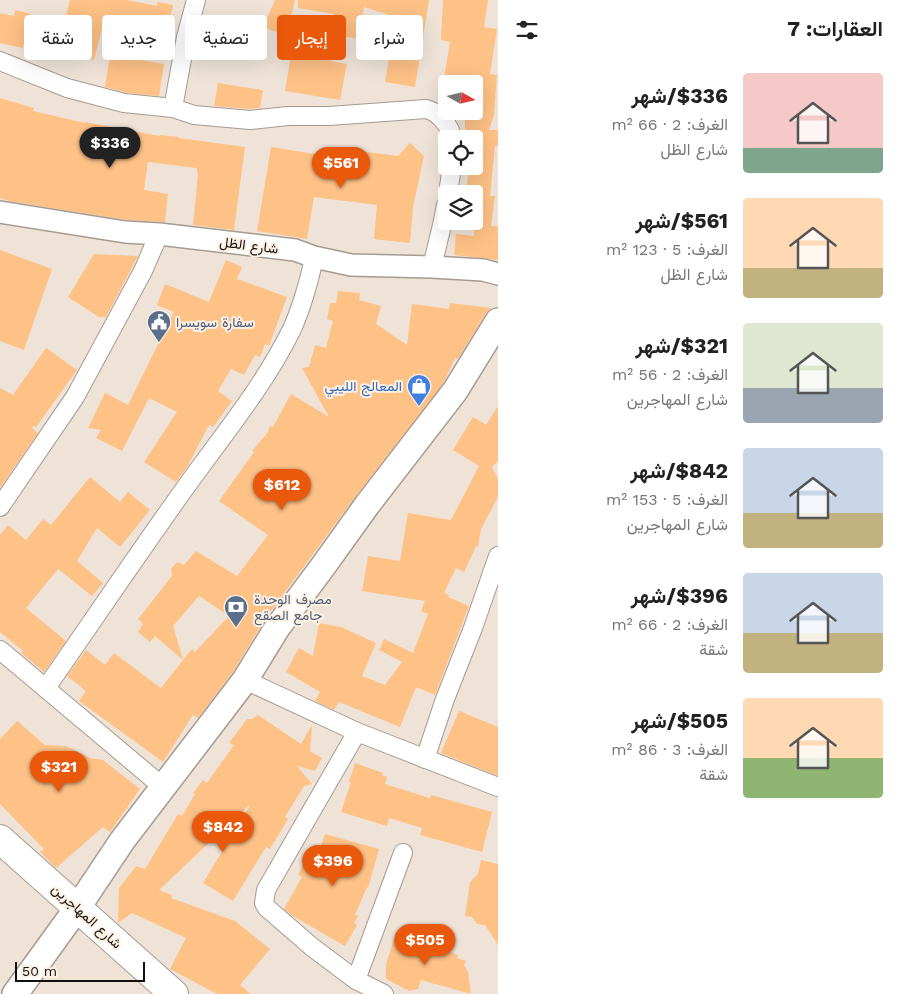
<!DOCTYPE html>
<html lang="ar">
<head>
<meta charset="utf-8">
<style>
  :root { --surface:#fff; --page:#f6f6f6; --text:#222; --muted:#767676; --accent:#ea580c }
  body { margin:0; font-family:"Work Sans",Vazirmatn,sans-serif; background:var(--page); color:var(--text); direction:rtl; height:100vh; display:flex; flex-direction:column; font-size:19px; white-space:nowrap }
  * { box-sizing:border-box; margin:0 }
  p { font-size:16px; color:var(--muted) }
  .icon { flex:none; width:28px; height:28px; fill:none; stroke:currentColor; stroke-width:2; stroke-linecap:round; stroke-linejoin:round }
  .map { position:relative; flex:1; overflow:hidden; direction:ltr }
  .drawer { display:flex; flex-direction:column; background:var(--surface); width:400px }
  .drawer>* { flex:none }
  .hud { position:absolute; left:15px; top:15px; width:408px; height:45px; direction:rtl; display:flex; gap:10px }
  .needle { width:32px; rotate:98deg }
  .buttons { position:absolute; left:438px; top:75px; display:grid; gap:10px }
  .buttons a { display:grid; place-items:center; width:45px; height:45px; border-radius:5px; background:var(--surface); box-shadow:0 5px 20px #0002; font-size:25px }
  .scale { position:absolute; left:15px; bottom:12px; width:130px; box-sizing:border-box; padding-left:5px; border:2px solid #130f0c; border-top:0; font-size:14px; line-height:18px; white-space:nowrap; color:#130f0c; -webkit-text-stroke:4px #fdf1e5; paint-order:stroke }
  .price { position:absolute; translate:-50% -42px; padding:0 11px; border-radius:18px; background:var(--accent); color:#fff; font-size:16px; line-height:32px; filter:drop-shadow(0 1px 2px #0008) }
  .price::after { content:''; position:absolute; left:50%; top:30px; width:15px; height:11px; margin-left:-8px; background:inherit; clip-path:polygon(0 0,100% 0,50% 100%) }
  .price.on { background:#222; color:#fff }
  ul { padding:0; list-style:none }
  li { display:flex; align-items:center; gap:15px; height:125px; padding:0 15px }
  li span { display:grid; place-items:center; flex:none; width:140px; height:100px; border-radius:5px; color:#555 }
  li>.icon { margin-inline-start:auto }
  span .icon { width:60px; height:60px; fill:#fffc; stroke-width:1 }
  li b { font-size:21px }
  h2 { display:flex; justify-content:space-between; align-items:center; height:60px; padding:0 15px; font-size:21px }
  .chip { padding:0 18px; border-radius:5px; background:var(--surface); box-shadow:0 5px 20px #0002; font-size:18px; line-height:45px }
  .chip.on { background:var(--accent); color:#fff }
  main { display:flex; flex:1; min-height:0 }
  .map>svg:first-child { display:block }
</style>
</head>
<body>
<main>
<section class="drawer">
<h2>العقارات: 7<svg class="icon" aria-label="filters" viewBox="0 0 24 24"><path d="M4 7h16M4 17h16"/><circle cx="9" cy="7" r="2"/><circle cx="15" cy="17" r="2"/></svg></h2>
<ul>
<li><span style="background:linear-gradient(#f6c9c9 75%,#7fa58c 0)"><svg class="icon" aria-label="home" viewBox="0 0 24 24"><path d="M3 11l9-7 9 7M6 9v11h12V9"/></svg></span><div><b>$336/شهر</b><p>الغرف: 2 · 66 m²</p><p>شارع الظل</p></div></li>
<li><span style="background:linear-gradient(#ffd9b3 70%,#c2b280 0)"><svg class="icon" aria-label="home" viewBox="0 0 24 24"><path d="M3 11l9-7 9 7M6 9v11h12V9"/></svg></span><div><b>$561/شهر</b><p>الغرف: 5 · 123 m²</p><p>شارع الظل</p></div></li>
<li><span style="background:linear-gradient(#dfe7d0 65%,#9aa5b1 0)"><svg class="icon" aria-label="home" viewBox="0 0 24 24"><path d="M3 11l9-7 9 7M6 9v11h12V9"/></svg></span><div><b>$321/شهر</b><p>الغرف: 2 · 56 m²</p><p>شارع المهاجرين</p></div></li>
<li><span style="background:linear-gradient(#c9d6e8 65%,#c2b280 0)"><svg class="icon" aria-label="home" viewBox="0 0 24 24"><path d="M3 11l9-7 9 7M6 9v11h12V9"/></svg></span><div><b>$842/شهر</b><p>الغرف: 5 · 153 m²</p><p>شارع المهاجرين</p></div></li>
<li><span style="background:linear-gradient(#c9d6e8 60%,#c2b280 0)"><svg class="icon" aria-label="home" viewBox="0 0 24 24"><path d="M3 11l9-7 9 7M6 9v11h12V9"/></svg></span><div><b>$396/شهر</b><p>الغرف: 2 · 66 m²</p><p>شقة</p></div></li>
<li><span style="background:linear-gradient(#ffd9b3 60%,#8fb573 0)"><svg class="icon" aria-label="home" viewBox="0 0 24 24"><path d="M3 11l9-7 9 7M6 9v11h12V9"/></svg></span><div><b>$505/شهر</b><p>الغرف: 3 · 86 m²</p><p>شقة</p></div></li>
</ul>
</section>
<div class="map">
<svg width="498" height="994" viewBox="0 0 498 994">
  <rect width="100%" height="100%" fill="#efe3d8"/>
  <g fill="#fec186" fill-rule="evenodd">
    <polygon points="70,0 127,0 157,6 158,2 173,5 166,37 103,24 94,60 57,51"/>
    <polygon points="275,0 295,0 286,36 263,27"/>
    <polygon points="298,0 429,0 415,87 385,82 396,17 364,7 359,39 331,34 334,14 298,8"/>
    <polygon points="443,0 488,0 484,27 497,29 490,74 497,75 494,115 489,130 498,130 498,146 495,146 490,196 495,196 491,226 498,226 498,260 454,255 456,234 474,236 474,194 466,194 469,166 474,166 474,139 465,139 465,111 474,111 474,84 443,84 450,42 441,40"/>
    <polygon points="15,10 31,14 23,48 0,43 0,13 14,16"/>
    <polygon points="294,38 334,44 331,61 347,64 340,100 285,91"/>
    <polygon points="110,55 164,64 159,96 128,93 105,87"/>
    <polygon points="218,83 263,90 260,108 250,109 214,106"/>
    <polygon points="0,98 34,108 33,111 85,123 85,122 160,136 160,135 179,137 179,138 245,147 234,230 193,225 198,174 197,173 197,168 148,162 144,190 168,194 165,222 126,220 9,201 0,198"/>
    <polygon points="410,143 424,156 413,207 410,243 374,239 377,205 314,197 307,239 257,231 271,147 334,157 335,148 398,156"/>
    <polygon points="0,250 52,269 24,350 0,341"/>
    <polygon points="94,254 138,256 106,317 99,317 68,297"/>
    <polygon points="226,260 242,267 237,279 287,297 269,346 265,344 260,357 255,355 244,375 231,369 218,391 232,401 213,427 209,425 187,467 176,482 144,462 177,412 149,398 122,451 96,438 101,430 88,428 105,393 128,405 174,312 157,305 165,284 209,302"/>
    <path d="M338,291l22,2 -1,7 22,6 -5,18 31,21 5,-41 37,5 1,-6 41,5 -5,5 -28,46 -3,-1 -12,26 -87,112 -91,123 -32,53 -35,46 -5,-3 -30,47 -84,-61 7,-10 -19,-15 19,-26 19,15 9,-12 47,35 22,-28 -28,-24 -5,6 -12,-10 5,-8 -5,-5 34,-43 -1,-7 6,-7 7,3 12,-14 41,25 31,-41 -49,-34 35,-49 -2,-1 16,-19 2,-6 3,1 18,-33 38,23 -27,-49 7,-1 6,-22 11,3 7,-27 -6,-2 3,-16h6zM199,596l30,20 -34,36 -3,-3 -9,11 -10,-34z"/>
    <polygon points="46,348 77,370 36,427 34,426 32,428 38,433 0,488 0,388 13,395"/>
    <polygon points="498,406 498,461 492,467 498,479 498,497 481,529 478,547 476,546 464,572 456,568 444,593 449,595 448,597 469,606 435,695 416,687 400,727 339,702 334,710 315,701 320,692 286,672 299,648 313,656 319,623 341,627 376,643 362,676 385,685 402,662 379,650 384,639 413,653 428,614 421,611 425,601 362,591 368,556 400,561 408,513 451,520 479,466 453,450 473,417 486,425"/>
    <polygon points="90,477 120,502 128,492 150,510 120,547 97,528 77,561 103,583 92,596 58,569 26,608 66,641 44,672 21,653 23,651 0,632 0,535 8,525 26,540 43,519 51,525"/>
    <polygon points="459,711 498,727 498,776 441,753"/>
    <polygon points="258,715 301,744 312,725 310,751 322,758 315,771 297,766 312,784 304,786 285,817 288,819 270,849 266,847 233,901 203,883 249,807 248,806 159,890 172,895 171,898 235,921 270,949 240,985 251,994 217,994 170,969 186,938 132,913 118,923 119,888 136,866 145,869 178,814 182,816 195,794 193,793 203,780 207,783 234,745 229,743 247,719 252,719"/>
    <polygon points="17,721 45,745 66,746 90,758 103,760 140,789 110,832 103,827 56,868 40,852 44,849 0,804 0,739"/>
    <polygon points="355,763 383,773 382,775 387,777 385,784 430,798 431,795 492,812 482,852 420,835 422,828 389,818 387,826 341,812 351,782 349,782"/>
    <polygon points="325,834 379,849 368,888 367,887 355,915 358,916 354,923 357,925 345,946 293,916 284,909 302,877 298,875 308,854 317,858"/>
    <polygon points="481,860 498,864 498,945 485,925 477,924 472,917 465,916 470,882 478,874"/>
    <polygon points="396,933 433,945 432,946 458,955 457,958 466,961 464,965 468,972 471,994 421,980 418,989 409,991 386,979 386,964"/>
  </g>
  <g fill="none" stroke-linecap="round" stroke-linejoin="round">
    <g stroke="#a69b91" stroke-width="20">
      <g id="minor">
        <path d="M0,61l67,27 57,15 49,5 21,7 56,5 38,-4h41l97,-7c13,3 24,17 27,30"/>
        <polyline points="173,108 186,37 196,0"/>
        <polyline points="448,194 452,166"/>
        <polyline points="432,267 442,225 446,205"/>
        <polyline points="0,507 75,397 143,271 159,234"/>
        <polyline points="0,650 163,787"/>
        <polyline points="245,680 357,732 498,787"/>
        <path d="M46,688c49,-70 97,-142 147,-211 35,-48 73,-95 99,-148 9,-20 18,-50 22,-72"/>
        <polyline points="357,732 266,890 264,903 267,908 312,947 356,980 384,994"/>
        <polyline points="425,759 445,699 473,628 498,556"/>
        <polyline points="356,980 403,853"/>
      </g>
    </g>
    <g stroke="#a69b91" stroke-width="24">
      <polyline id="tertiary" points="0,212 125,232 159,234 295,250 314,257 351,265 432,267 483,270 498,274"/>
    </g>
    <g stroke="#a69b91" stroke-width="28">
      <polyline id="secondary" points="15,994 78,907 122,841 245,680 277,628 324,565 367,505 455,391 498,321"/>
    </g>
    <g stroke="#a69b91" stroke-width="30">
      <polyline id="primary" points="0,839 174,994"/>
    </g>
    <use href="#minor" stroke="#fff" stroke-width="18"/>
    <use href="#tertiary" stroke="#fff" stroke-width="21"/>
    <use href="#secondary" stroke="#fff" stroke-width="25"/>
    <use href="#primary" stroke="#fff" stroke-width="28"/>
  </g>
  <defs>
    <g id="civic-pin" transform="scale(1.25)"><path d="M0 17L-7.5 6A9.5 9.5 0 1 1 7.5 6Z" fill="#5c6f8a" stroke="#fdf1e5"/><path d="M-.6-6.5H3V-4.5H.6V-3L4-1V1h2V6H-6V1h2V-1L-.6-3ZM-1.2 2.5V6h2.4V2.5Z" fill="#fff"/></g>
    <g id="shop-pin" transform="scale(1.25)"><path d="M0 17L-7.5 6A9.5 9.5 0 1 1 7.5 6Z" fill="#3f7fe0" stroke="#fdf1e5"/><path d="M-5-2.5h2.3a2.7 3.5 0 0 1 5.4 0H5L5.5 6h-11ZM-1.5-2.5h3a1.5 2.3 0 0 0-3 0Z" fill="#fff"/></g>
    <g id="bank-pin" transform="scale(1.25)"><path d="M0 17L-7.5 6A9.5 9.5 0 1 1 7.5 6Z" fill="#5c6f8a" stroke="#fdf1e5"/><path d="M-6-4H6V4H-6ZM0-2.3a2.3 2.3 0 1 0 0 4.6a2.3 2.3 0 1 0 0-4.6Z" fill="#fff"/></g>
  </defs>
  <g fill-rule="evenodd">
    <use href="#civic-pin" x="159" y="322"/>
    <use href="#shop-pin" x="419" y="386"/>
    <use href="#bank-pin" x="236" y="607"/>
  </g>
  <g text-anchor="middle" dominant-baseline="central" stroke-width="4" stroke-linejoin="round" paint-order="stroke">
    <g font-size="14" fill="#130f0c" stroke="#fdf1e5">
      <text transform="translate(249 245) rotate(7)">شارع الظل</text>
      <text transform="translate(87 916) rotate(42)">شارع المهاجرين</text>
    </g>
    <g font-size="14" fill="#4e5e75" stroke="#fdf1e5" text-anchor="start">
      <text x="176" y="322">سفارة سويسرا</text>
      <text x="254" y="599">مصرف الوحدة<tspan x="254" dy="16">جامع الصقع</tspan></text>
    </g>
    <g font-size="14" fill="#366cbe" stroke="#fdf1e5" text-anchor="end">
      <text x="402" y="386">المعالج الليبي</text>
    </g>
  </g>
</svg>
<div class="buttons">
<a><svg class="needle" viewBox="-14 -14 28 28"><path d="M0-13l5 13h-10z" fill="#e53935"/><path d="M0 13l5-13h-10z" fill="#767676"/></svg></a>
<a><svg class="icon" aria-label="locate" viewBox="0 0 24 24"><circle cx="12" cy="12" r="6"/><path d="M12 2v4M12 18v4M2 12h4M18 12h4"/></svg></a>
<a><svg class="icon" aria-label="layers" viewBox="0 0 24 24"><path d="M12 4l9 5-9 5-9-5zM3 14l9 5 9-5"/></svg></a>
</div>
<div class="scale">50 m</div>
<b class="price on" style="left:110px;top:169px">$336</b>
<b class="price" style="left:341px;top:189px">$561</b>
<b class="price" style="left:282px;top:511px">$612</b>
<b class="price" style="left:59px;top:793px">$321</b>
<b class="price" style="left:223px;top:853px">$842</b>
<b class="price" style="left:333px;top:887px">$396</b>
<b class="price" style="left:425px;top:966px">$505</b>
<div class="hud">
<a class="chip">شراء</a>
<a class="chip on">إيجار</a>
<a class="chip">تصفية</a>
<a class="chip">جديد</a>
<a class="chip">شقة</a>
</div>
</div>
</main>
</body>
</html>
